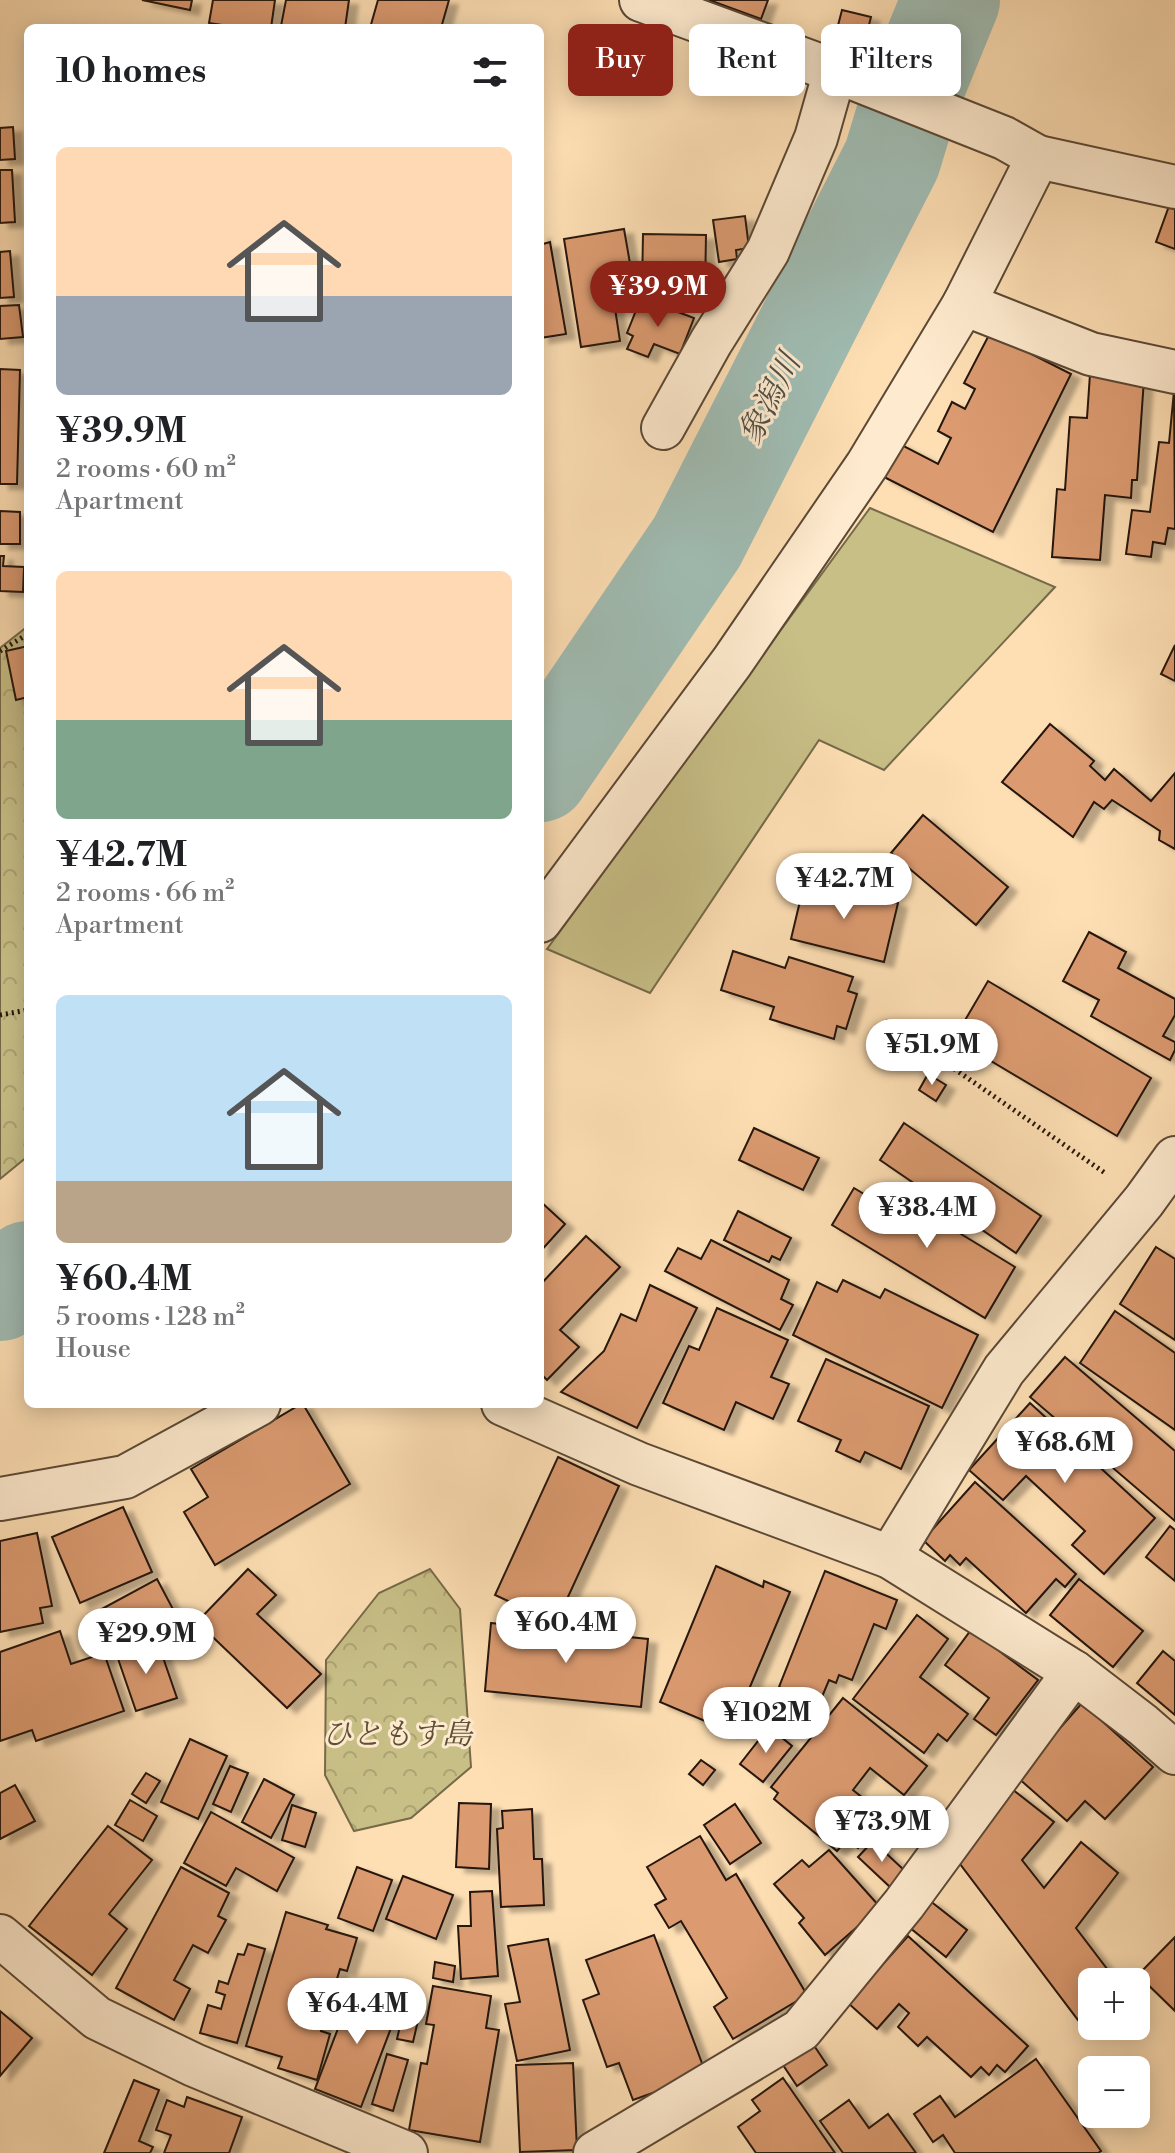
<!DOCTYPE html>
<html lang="en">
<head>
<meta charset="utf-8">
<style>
  :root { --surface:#fff; --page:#f2f2f2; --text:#202124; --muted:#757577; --accent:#8f2418 }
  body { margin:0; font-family:"Libre Bodoni","Noto Serif JP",serif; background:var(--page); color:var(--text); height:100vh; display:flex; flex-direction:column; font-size:30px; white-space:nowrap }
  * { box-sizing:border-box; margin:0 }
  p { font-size:26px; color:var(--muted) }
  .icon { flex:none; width:44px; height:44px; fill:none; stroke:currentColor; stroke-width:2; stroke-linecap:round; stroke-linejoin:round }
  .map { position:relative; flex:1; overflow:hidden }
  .details { position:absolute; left:24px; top:24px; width:520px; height:1384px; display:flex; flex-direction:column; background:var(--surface); border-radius:12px; box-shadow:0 4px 20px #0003 }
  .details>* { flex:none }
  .guide { position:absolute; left:568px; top:24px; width:486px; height:72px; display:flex; gap:16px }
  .fabs { position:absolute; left:1078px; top:1968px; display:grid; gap:16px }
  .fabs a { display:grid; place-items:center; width:72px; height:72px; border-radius:12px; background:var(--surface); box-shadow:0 4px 20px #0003; font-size:40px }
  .price { position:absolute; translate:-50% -68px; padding:0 18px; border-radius:28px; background:#fff; color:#222; font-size:26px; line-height:52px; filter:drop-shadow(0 2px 4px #0008) }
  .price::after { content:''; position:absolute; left:50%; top:48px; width:24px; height:18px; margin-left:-12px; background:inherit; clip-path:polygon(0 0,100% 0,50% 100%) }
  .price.current { background:var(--accent); color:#fff }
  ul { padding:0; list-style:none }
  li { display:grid; align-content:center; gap:16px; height:424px; padding:0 32px }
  li span { display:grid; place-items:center; height:248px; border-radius:12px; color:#555 }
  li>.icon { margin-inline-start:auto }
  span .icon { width:144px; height:144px; fill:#fffc; stroke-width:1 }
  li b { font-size:34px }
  h2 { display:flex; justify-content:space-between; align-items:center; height:96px; padding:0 32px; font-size:34px }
  .pill { padding:0 28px; border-radius:12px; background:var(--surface); box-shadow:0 4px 20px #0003; font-size:28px; line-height:72px }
  .pill.current { background:var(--accent); color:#fff }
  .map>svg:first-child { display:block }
</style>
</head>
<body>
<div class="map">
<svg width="1175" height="2153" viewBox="0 0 1175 2153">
  <defs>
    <pattern id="forest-crowns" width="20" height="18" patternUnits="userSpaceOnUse" patternTransform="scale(2)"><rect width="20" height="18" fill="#c8bf87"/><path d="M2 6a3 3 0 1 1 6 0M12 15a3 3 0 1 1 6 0" fill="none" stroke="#aca373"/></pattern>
    <filter id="shadow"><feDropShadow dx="9" dy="5" stdDeviation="2" flood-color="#0004"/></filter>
  </defs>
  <rect width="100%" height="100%" fill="#fedfb4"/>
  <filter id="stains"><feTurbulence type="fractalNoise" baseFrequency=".0025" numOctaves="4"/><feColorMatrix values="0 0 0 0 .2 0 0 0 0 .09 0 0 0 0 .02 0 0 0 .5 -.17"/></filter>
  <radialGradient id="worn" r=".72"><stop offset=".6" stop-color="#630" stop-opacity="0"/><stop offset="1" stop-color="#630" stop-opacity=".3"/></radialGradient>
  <g fill="url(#forest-crowns)" stroke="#766a49" stroke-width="2">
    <polygon points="28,626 28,1156 0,1179 0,648"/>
    <polygon points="430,1569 460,1609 471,1767 411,1818 354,1831 325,1775 326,1660 379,1593"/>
  </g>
  <polygon fill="#c8bf87" stroke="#766a49" stroke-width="2" points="870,508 1055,587 884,770 819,740 650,993 547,949"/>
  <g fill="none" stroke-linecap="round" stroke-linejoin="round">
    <g stroke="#a0bcb3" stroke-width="98">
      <polyline points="540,773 697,542 892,159 909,103 951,0"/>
      <polyline points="0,1292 28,1270"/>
    </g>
  </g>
  <g fill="#db9a70" stroke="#25150b" stroke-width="2" filter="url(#shadow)">
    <polygon points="142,0 192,0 190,10"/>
    <polygon points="213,0 275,0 271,28 242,28 209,23"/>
    <polygon points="286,0 349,0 345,28 296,28 281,26"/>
    <polygon points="378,0 449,0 441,28 370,28"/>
    <polygon points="709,0 768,0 761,19"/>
    <polygon points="842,10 871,17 864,45 835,37"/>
    <polygon points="13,127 15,159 0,160 0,128"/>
    <polygon points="0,170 12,170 15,222 0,223"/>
    <polygon points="1173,195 1175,195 1175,249 1156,242"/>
    <polygon points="745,216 749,248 736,250 737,259 719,262 713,220"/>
    <polygon points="624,229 636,298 614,302 620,341 581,347 564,239"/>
    <polygon points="540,233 543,244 550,242 566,334 540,338"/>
    <polygon points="643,234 706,235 705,290 642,288"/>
    <polygon points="10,251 14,297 0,298 0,252"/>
    <polygon points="641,298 694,318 680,354 654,344 648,357 627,349 633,336 627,333"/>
    <polygon points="19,305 23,337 0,339 0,306"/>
    <polygon points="990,333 1071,374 993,532 882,476 898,443 938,464 951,438 938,431 952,402 965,409 975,389 964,383"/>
    <polygon points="0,369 20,370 17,484 0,484"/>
    <polygon points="1090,374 1144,379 1137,480 1132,480 1131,498 1105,495 1100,560 1052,557 1057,489 1065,490 1070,417 1087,418"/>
    <polygon points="1174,391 1175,529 1168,528 1165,544 1153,542 1151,557 1126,554 1132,510 1150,512 1159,442 1169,443"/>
    <polygon points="0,511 20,512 20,544 0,544"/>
    <polygon points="0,556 4,556 3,566 24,567 23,592 0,591"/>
    <polygon points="1175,645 1175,681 1161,674"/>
    <polygon points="28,646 28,697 16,700 6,651"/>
    <polygon points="1050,724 1094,761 1090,766 1105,780 1114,769 1151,801 1175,773 1175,849 1159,840 1160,831 1112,800 1104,809 1094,802 1073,837 1002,782"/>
    <polygon points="923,815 1008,887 976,925 891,853"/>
    <polygon points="805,880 898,903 884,962 791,939"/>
    <polygon points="1089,932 1126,952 1118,968 1175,999 1175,1015 1163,1036 1175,1042 1175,1050 1170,1060 1091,1016 1099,1000 1063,981"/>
    <polygon points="733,951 785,968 789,957 853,977 848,991 857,994 846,1029 837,1026 834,1039 770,1019 774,1007 721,990"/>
    <polygon points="988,981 1151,1078 1117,1136 954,1039"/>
    <polygon points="928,1074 946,1085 936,1101 919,1090"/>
    <polygon points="904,1123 1041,1216 1016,1253 880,1160"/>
    <polygon points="754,1128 819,1158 803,1190 739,1160"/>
    <polygon points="854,1188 889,1209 897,1195 1015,1267 985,1318 832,1225"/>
    <polygon points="540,1201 565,1224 540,1252"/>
    <polygon points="738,1211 791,1238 780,1260 772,1256 769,1262 724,1240"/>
    <polygon points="586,1236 620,1267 560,1330 579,1347 547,1380 540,1373 540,1285"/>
    <polygon points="711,1240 789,1280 781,1299 793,1305 780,1330 665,1271 678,1248 701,1259"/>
    <polygon points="1156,1247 1175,1259 1175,1340 1120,1304"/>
    <polygon points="843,1280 880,1298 885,1289 978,1335 942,1408 793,1335 817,1282 837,1292"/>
    <polygon points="650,1285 697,1308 637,1428 561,1392 604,1351 621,1314 636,1321"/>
    <polygon points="717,1308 788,1340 771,1377 789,1384 773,1419 736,1402 724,1430 663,1403 689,1346 699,1350"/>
    <polygon points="1115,1311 1175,1353 1175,1430 1080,1363"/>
    <polygon points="1065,1357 1175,1451 1175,1521 1030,1397"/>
    <polygon points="826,1359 929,1406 901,1469 865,1452 860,1462 836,1451 841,1440 798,1421"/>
    <polygon points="1030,1403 1155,1518 1104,1574 1072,1545 1085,1531 1026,1476 1003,1500 969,1470"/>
    <polygon points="301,1404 303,1404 350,1484 215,1565 184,1512 208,1497 191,1469"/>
    <polygon points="558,1457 619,1486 556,1623 495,1595"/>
    <polygon points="975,1482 1076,1574 1065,1587 1056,1579 1026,1613 966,1558 960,1565 950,1555 945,1561 923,1540"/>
    <polygon points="123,1507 152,1572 80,1603 52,1537"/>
    <polygon points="1170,1526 1175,1530 1175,1581 1146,1557"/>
    <polygon points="37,1533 52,1606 40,1608 43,1623 0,1632 0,1541"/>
    <polygon points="716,1566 763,1587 764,1581 790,1592 731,1732 660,1702"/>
    <polygon points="248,1569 276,1595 257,1614 321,1674 287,1708 197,1622"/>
    <polygon points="825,1571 897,1600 886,1629 874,1624 852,1680 839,1675 836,1683 829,1680 819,1704 779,1687"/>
    <polygon points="157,1579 175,1613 115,1644 98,1611"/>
    <polygon points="1079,1579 1143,1631 1113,1667 1050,1615"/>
    <polygon points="917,1615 948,1639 920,1677 968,1714 947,1741 938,1734 924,1753 853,1699"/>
    <polygon points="491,1623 648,1639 641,1707 485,1691"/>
    <polygon points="971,1630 1038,1680 996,1735 974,1719 989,1698 945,1665"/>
    <polygon points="60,1631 71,1664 104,1653 124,1711 36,1741 32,1730 0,1741 0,1652"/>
    <polygon points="157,1640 177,1698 136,1711 116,1653"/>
    <polygon points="1163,1651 1175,1661 1175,1715 1137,1683"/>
    <polygon points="843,1698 927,1766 904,1795 870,1768 853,1790 878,1810 883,1803 896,1814 878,1836 872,1831 858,1848 847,1839 837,1851 774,1799 778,1793 771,1787"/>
    <polygon points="1082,1703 1153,1767 1105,1819 1085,1801 1067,1821 1017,1777"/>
    <polygon points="769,1727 792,1746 763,1782 740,1764"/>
    <polygon points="190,1739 227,1756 198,1819 161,1802"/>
    <polygon points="701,1760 715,1770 703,1785 689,1774"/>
    <polygon points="230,1766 248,1773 231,1812 213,1804"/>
    <polygon points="146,1773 160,1781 146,1803 132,1794"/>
    <polygon points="264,1779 294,1795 271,1838 242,1822"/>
    <polygon points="15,1785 35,1821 0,1839 0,1793"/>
    <polygon points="1012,1789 1054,1822 1022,1860 1044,1888 1081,1842 1118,1873 1076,1928 1117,1982 1092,1982 1092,2009 1078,2020 957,1860"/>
    <polygon points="130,1800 157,1816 143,1841 115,1825"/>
    <polygon points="459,1803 491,1804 489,1869 456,1867"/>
    <polygon points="735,1804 761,1843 730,1864 704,1825"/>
    <polygon points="292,1805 316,1813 305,1847 282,1840"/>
    <polygon points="532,1809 534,1859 542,1859 544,1905 501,1907 497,1829 503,1828 502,1811"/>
    <polygon points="211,1812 294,1858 277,1891 236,1868 226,1886 184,1863"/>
    <polygon points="108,1826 152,1860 109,1914 127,1929 92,1975 29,1926"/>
    <polygon points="700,1836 726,1880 736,1874 807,1995 733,2039 714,2007 727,1998 681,1921 669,1928 655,1905 666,1899 647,1867"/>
    <polygon points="873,1841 905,1871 890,1887 858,1857"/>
    <polygon points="829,1850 880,1907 825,1955 799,1923 804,1918 774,1884 802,1860 809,1867"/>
    <polygon points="181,1867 229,1893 218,1916 226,1920 208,1953 193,1945 174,1980 190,1989 174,2020 116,1988"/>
    <polygon points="357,1867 392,1880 373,1931 338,1918"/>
    <polygon points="403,1876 453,1895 436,1939 386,1919"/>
    <polygon points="492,1891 498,1976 461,1979 458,1926 471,1926 470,1892"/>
    <polygon points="929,1900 967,1930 946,1957 909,1927"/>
    <polygon points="286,1912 328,1925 326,1929 357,1938 347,1971 340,1969 321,2031 330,2034 317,2080 278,2068 282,2057 246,2046"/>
    <polygon points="654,1935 706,2074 633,2100 619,2063 607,2067 583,2000 599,1994 586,1960"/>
    <polygon points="908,1936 1028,2046 1005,2072 997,2065 989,2075 981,2067 971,2077 927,2037 918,2046 898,2027 909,2013 899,2004 877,2029 848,2003"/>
    <polygon points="1175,1937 1175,2011 1138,1975"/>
    <polygon points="548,1939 570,2050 517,2061 505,2004 520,2002 508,1946"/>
    <polygon points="248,1944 265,1949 237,2043 200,2033 208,2005 221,2009 225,1995 216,1992 219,1981 228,1984 238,1954 244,1955"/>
    <polygon points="435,1962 455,1966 453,1982 433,1978"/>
    <polygon points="356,1981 375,1989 373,1996 399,2007 361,2107 315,2089"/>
    <polygon points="433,1986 491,1996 486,2028 499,2030 480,2142 409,2130 421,2063 427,2064 434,2025 426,2024"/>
    <polygon points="407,1996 423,1999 413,2042 397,2039"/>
    <polygon points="0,2011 32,2038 0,2076"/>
    <polygon points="811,2041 827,2065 797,2086 781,2062"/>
    <polygon points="387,2054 408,2060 393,2111 372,2104"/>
    <polygon points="1036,2059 1101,2151 1098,2153 955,2153 943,2135 933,2142 914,2114 940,2096 955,2117"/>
    <polygon points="573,2063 577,2150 520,2152 516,2065"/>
    <polygon points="783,2078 835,2153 756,2153 738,2127 760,2111 752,2100"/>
    <polygon points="134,2080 159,2090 139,2141 153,2147 150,2153 104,2153"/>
    <polygon points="187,2097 242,2117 229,2153 164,2153 171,2135 156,2130 167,2100 184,2107"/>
    <polygon points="849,2100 869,2128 888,2114 916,2153 843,2153 820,2121"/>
  </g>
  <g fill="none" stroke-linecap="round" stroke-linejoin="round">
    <g stroke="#5b4835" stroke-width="46">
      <g id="minor">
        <polyline points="641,0 835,71 1004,138 1038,157 964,304 1091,354 1175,372"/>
        <polyline points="1038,157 1175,187"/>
        <polyline points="663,428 711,342 768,251 816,138 835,71"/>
        <polyline points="540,921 732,662 867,465 964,304"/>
        <polyline points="503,1404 639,1464 890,1557 1074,1672 1143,1725 1175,1753"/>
        <polyline points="0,1499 125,1477 259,1404"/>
        <polyline points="890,1557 1004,1370 1144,1201 1175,1158"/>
        <polyline points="0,1936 97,2018 194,2065 406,2153"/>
        <polyline points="595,2153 801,2030 904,1904 1074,1672"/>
      </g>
    </g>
    <g stroke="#25150b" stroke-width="5" stroke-dasharray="2 4" stroke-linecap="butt">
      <polyline points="0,651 28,634"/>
      <polyline points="0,1015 28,1010"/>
      <polyline points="885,1021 1105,1173"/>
    </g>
    <use href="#minor" stroke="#feeace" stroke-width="42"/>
  </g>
  <g text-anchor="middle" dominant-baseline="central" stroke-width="6" stroke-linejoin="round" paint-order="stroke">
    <g font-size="30" font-style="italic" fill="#5e5036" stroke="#feeace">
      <text x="397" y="1735">ひともす島</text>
    </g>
    <g font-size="32" font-style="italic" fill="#504f46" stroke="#feeace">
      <text transform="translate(770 399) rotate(-63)">象潟川</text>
    </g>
  </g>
  <rect width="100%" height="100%" filter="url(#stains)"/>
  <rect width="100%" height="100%" fill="url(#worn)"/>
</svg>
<div class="fabs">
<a>+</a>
<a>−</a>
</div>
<b class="price current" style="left:658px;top:329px">¥39.9M</b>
<b class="price" style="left:844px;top:921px">¥42.7M</b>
<b class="price" style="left:932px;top:1087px">¥51.9M</b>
<b class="price" style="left:927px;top:1250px">¥38.4M</b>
<b class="price" style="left:1065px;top:1485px">¥68.6M</b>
<b class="price" style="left:566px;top:1665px">¥60.4M</b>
<b class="price" style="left:146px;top:1676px">¥29.9M</b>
<b class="price" style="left:766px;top:1755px">¥102M</b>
<b class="price" style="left:882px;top:1864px">¥73.9M</b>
<b class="price" style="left:357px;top:2046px">¥64.4M</b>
<div class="guide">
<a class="pill current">Buy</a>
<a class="pill">Rent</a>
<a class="pill">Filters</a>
</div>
<section class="details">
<h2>10 homes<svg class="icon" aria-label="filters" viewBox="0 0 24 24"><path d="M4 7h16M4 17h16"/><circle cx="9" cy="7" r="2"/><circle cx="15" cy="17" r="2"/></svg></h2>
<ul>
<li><span style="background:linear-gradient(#ffd9b3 60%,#9aa5b1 0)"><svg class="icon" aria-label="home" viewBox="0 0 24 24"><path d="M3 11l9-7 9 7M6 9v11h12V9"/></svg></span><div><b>¥39.9M</b><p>2 rooms · 60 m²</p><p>Apartment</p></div></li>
<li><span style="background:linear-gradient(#ffd9b3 60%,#7fa58c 0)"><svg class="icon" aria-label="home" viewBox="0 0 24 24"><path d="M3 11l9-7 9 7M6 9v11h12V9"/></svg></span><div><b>¥42.7M</b><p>2 rooms · 66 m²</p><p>Apartment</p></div></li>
<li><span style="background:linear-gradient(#bfe0f5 75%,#b9a48a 0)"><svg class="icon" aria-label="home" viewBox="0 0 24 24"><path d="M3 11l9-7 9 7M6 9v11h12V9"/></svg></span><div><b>¥60.4M</b><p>5 rooms · 128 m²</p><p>House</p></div></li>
</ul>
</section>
</div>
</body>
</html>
